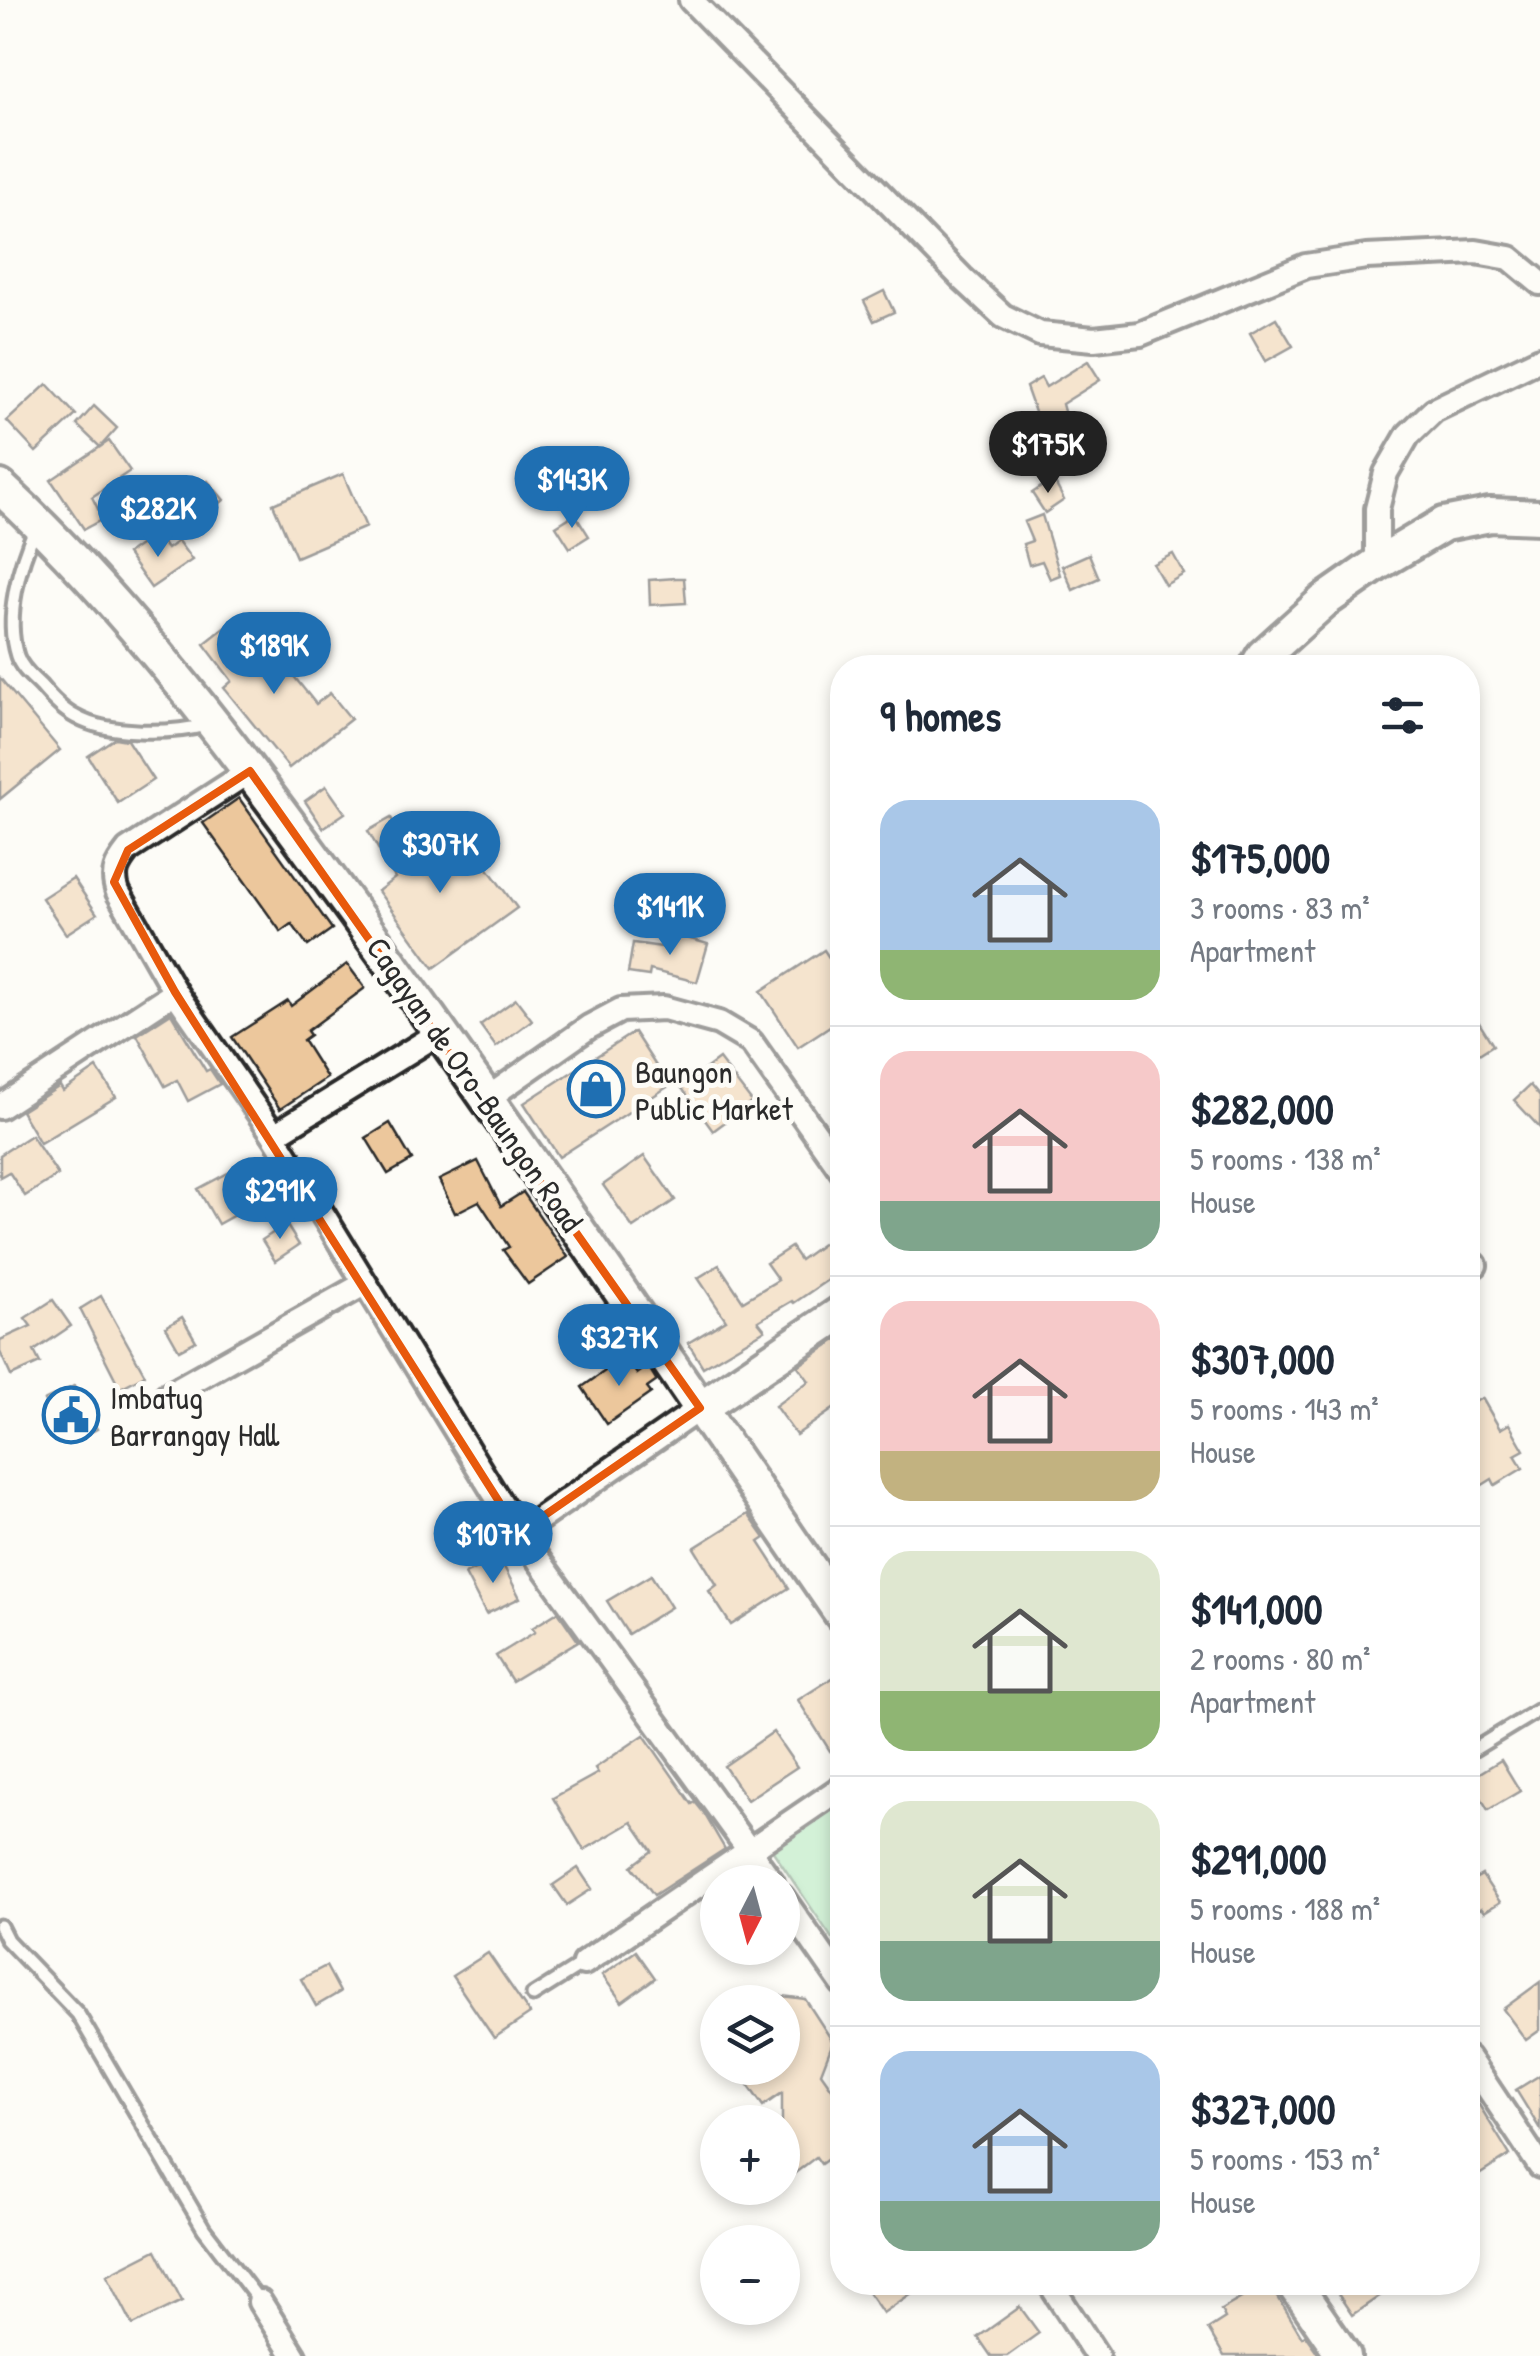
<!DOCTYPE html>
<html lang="en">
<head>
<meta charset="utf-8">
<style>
  :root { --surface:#fff; --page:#f6f6f7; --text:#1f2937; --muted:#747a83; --line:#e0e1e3; --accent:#1f6fb2 }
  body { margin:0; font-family:"Patrick Hand",sans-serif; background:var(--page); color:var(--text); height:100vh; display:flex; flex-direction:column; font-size:38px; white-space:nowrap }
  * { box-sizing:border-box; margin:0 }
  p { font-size:32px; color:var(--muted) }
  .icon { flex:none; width:55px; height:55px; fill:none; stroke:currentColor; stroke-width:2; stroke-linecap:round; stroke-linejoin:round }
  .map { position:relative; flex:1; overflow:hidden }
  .panel { position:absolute; left:830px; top:655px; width:650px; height:1640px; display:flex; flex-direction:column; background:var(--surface); border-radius:40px; box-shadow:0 5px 15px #0003 }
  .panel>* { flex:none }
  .needle { width:65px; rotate:186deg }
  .fabs { position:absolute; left:700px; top:1865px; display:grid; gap:20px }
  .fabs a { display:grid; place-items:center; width:100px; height:100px; border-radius:50%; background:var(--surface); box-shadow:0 5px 15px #0003; font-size:50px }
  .price { position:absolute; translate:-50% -85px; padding:0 22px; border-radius:35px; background:var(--accent); color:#fff; font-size:32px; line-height:65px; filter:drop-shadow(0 2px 5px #0008) }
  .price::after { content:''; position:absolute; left:50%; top:60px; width:30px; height:22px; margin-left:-15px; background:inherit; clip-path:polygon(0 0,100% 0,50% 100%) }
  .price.selected { background:#222; color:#fff }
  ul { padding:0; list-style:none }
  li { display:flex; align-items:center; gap:30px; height:250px; padding:0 50px }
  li+li { border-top:2px solid var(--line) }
  li span { display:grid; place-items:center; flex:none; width:280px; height:200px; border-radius:30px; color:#555 }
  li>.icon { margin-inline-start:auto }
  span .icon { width:120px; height:120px; fill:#fffc; stroke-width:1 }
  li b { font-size:42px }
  h2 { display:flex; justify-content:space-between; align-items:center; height:120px; padding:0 50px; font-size:42px }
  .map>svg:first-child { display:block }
</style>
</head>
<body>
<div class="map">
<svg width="1540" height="2356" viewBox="0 0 1540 2356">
  <rect width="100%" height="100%" fill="#fdfcf7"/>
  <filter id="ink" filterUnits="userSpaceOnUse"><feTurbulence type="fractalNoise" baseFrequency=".01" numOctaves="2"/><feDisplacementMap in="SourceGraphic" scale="20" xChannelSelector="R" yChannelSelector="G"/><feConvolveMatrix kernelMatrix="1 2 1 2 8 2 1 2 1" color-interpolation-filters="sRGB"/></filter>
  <g filter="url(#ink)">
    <polygon fill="#9fe4b0" stroke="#65886e" stroke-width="2.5" points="842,1800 842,1953 770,1847"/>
    <g fill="#ecc79c" stroke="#2b2b2b" stroke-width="2.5">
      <polygon points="884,291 894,312 874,321 864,301"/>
      <polygon points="1276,318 1293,346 1266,361 1250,333"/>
      <polygon points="1088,361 1100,380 1062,404 1069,430 1048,436 1047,431 1042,432 1026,387 1041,378 1046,387"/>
      <polygon points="47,384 76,415 36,452 7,421"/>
      <polygon points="94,406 117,428 100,447 77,425"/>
      <polygon points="109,441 130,471 92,497 103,519 84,529 51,480"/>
      <polygon points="343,474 366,527 296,557 273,504"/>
      <polygon points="1053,479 1064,500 1045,513 1032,493"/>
      <polygon points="208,481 224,500 195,523 179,504"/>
      <polygon points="575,514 589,536 570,548 556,526"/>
      <polygon points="1042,515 1060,575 1050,579 1042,561 1029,565 1023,544 1032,541 1024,522"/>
      <polygon points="156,534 167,549 178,541 192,560 151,588 127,554"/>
      <polygon points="1089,554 1099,578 1073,590 1062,566"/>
      <polygon points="1173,554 1184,574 1165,585 1153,564"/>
      <polygon points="676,578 684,578 686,603 650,605 649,580"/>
      <polygon points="233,621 262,657 272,649 316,704 330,693 351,719 289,768 224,688 232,681 204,644"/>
      <polygon points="0,678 60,750 0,799"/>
      <polygon points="115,738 127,740 153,780 118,803 88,756"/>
      <polygon points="326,786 345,813 323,828 305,801"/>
      <polygon points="239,798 332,929 308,946 292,924 281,932 203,823"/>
      <polygon points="391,818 425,875 469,843 517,908 434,968 378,891 395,878 368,831"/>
      <polygon points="73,878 97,914 66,934 42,898"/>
      <polygon points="666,932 708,944 697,982 650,970 649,976 628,973 633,943 662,947"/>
      <polygon points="824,950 842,977 842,1018 798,1047 761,991"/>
      <polygon points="347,964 365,988 307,1031 310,1035 303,1040 327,1078 280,1109 232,1037 288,1001 291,1006"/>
      <polygon points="516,999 532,1020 496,1047 480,1025"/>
      <polygon points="1468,1005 1493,1045 1468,1061"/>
      <polygon points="171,1013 206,1071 210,1069 220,1084 188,1101 177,1080 165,1086 137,1035"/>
      <polygon points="634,1032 669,1086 559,1157 524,1103"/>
      <polygon points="719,1059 752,1102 713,1131 681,1087"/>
      <polygon points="97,1068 116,1097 40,1143 21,1111 60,1086 63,1091"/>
      <polygon points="1530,1085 1540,1097 1540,1128 1514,1100"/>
      <polygon points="390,1123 412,1160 388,1174 366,1138"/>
      <polygon points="31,1135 58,1175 25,1196 9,1172 0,1177 0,1155"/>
      <polygon points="644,1156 675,1200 633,1228 603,1185"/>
      <polygon points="478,1161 501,1206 523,1192 568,1257 528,1284 503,1250 509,1247 479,1201 455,1213 439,1180"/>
      <polygon points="243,1165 263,1199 218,1224 198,1189"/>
      <polygon points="286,1224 299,1245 275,1261 262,1240"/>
      <polygon points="842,1230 842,1270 794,1303 792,1301 758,1321 765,1330 703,1367 688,1343 726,1320 698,1278 719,1265 743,1301 778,1280 766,1263 791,1247 800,1260"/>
      <polygon points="101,1296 145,1375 120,1388 80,1309"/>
      <polygon points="53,1300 71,1326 34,1351 40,1363 11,1376 0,1352 0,1340 31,1326 25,1318"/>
      <polygon points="182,1317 196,1341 179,1350 166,1327"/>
      <polygon points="842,1336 842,1403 796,1435 775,1406 809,1381 798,1366"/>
      <polygon points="625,1357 637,1374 648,1366 657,1381 647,1388 651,1393 607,1424 582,1387"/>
      <polygon points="74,1386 97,1429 68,1444 44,1401"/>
      <polygon points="1482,1398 1500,1429 1509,1424 1524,1450 1515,1455 1523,1468 1495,1485 1492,1479 1468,1494 1468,1406"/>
      <polygon points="748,1514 765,1538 759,1542 789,1588 731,1625 709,1591 717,1585 694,1548"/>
      <polygon points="499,1557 520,1598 486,1614 465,1574"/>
      <polygon points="651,1575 671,1607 628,1634 607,1601"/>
      <polygon points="558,1612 578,1641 512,1681 496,1656 535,1632 532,1628"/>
      <polygon points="842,1672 842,1743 830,1751 798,1700"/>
      <polygon points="773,1732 797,1767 747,1800 724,1766"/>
      <polygon points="644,1735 692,1804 695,1802 704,1813 725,1849 654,1895 632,1866 652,1851 632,1822 584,1850 553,1798 598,1773 595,1768"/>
      <polygon points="1501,1760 1520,1791 1488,1810 1470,1779"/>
      <polygon points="578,1868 592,1889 567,1905 553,1885"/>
      <polygon points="1482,1875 1500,1902 1484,1912 1481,1908 1468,1917 1468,1883"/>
      <polygon points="636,1951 655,1978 622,2002 602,1975"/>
      <polygon points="488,1953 530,2014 494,2038 452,1976"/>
      <polygon points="326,1966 340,1992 316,2006 301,1979"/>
      <polygon points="1540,1982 1540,2030 1526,2040 1503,2009"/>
      <polygon points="782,1996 805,1999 833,2042 821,2073 842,2103 842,2149 821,2164 816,2157 782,2183 782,2093 763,2106 736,2068 782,2068"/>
      <polygon points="1540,2075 1540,2129 1516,2090"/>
      <polygon points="1468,2087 1510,2155 1468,2182"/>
      <polygon points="156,2250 182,2301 133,2325 107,2275"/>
      <polygon points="878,2282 928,2282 883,2313 867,2290"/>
      <polygon points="1269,2282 1302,2337 1305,2335 1320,2356 1224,2356 1208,2329 1225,2318 1221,2310"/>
      <polygon points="1330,2282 1400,2282 1352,2315"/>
      <polygon points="1020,2307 1039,2333 1007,2356 991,2356 978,2337"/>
    </g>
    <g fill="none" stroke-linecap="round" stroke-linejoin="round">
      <g stroke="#2b2b2b" stroke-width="19">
        <g id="lane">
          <path d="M36,527c-16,36 -32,89 -19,129 4,12 15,21 24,30 10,12 21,24 35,31 31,18 96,17 130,8"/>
          <polyline points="1468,1753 1540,1709"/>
          <polyline points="0,1926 7,1940 78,2014 204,2229 260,2302"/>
          <polyline points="533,1995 584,1963"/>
        </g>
      </g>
      <g stroke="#2b2b2b" stroke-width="30">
        <g id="street">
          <polyline points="691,0 962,278 1003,316 1040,334 1094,339 1140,334 1306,266 1366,257 1476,252 1510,258 1540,283"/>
          <polyline points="1377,564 1377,509 1386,473 1408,435 1434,410 1540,359"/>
          <path d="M250,771l-122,79c-11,14 -17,23 -10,42l57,100 99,143 245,398 253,349"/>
          <polyline points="488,1098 589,1027 621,1010 664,1008 719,1023 751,1042 842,1171"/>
          <polyline points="0,1107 175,992"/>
          <polyline points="274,1135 441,1032"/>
          <polyline points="1468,1269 1475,1265"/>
          <polyline points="167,1395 364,1284"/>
          <polyline points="519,1533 700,1408"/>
          <polyline points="782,1897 842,1983"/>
          <polyline points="584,1963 842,1787"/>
          <polyline points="1468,2058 1540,2166"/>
          <polyline points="1049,2282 1097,2356"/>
          <polyline points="260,2302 294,2356"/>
        </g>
      </g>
      <g stroke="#2b2b2b" stroke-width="40">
        <g id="secondary">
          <path d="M0,487c137,127 246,278 356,428 167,230 325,466 486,700"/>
          <polyline points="1256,668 1263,656 1324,601 1377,564 1444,524 1490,515 1540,517"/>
          <polyline points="700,1408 842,1312"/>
          <polyline points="1293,2282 1344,2356"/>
        </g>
      </g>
      <use href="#lane" stroke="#fdfcf7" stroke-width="11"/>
      <use href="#street" stroke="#fdfcf7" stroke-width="22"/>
      <use href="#secondary" stroke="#fdfcf7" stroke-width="32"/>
    </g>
  </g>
  <path d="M0 0H1540V2356H0ZM250,771l450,637 -181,125 -344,-541 -61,-110 14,-32z" fill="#fdfcf7" fill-opacity=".55" fill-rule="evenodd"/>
  <path fill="none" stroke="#e8590c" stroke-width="8" stroke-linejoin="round" d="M250,771l450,637 -181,125 -344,-541 -61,-110 14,-32z"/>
  <defs>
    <g id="shop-ring" transform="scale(2.875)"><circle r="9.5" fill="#fdfcf7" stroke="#1f6fb2" stroke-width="1.5"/><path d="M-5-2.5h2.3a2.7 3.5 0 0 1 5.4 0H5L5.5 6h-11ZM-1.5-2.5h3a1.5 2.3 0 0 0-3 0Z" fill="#1f6fb2"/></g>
    <g id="civic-ring" transform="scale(2.875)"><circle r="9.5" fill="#fdfcf7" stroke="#1f6fb2" stroke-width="1.5"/><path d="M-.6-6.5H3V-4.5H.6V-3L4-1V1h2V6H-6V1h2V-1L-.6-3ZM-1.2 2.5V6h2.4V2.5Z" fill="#1f6fb2"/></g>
  </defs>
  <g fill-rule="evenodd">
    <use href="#shop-ring" x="596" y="1089"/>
    <use href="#civic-ring" x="71" y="1415"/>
  </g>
  <g text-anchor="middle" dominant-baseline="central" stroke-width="10" stroke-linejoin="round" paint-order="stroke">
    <g font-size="32" fill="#2b2b2b" stroke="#fdfcf7" text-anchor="start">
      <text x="635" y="1071">Baungon<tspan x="635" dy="37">Public Market</tspan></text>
      <text x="110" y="1397">Imbatug<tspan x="110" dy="37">Barrangay Hall</tspan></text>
    </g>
    <g font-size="32" fill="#2b2b2b" stroke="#fdfcf7">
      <text transform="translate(475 1084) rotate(55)">Cagayan de Oro-Baungon Road</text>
    </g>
  </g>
</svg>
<div class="fabs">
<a><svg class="needle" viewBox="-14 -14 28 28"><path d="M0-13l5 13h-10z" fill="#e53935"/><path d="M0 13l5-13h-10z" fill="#747a83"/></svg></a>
<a><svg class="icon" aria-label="layers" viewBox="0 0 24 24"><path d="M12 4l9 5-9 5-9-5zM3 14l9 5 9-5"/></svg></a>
<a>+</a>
<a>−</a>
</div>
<b class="price selected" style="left:1048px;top:496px">$175K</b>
<b class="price" style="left:572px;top:531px">$143K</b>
<b class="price" style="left:158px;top:560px">$282K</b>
<b class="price" style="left:274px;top:697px">$189K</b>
<b class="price" style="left:440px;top:896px">$307K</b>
<b class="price" style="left:670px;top:958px">$141K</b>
<b class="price" style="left:280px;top:1242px">$291K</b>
<b class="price" style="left:619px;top:1389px">$327K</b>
<b class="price" style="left:493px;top:1586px">$107K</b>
<section class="panel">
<h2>9 homes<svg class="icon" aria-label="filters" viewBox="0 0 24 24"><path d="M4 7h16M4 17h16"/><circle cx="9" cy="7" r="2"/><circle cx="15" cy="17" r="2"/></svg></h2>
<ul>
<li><span style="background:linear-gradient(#a9c7e8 75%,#8fb573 0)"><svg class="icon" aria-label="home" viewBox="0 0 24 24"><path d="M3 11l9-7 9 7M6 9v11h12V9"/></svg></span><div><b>$175,000</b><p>3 rooms · 83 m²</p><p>Apartment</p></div></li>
<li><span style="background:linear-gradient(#f6c9c9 75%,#7fa58c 0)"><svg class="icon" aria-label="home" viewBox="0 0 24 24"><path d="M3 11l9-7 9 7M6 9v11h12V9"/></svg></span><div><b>$282,000</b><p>5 rooms · 138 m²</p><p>House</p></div></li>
<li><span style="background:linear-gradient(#f6c9c9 75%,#c2b280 0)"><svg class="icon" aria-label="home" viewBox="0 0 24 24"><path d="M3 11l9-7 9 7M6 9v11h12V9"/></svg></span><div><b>$307,000</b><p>5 rooms · 143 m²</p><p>House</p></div></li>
<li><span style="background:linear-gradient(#dfe7d0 70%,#8fb573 0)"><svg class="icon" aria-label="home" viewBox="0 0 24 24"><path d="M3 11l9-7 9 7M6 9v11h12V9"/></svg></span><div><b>$141,000</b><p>2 rooms · 80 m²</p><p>Apartment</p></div></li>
<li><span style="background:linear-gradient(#dfe7d0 70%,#7fa58c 0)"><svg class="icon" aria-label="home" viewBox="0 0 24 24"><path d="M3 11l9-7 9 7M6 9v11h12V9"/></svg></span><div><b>$291,000</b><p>5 rooms · 188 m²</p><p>House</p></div></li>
<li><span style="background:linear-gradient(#a9c7e8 75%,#7fa58c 0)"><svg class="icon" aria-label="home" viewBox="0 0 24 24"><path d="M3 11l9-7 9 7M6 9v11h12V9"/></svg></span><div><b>$327,000</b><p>5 rooms · 153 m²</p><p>House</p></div></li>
</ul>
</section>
</div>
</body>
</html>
